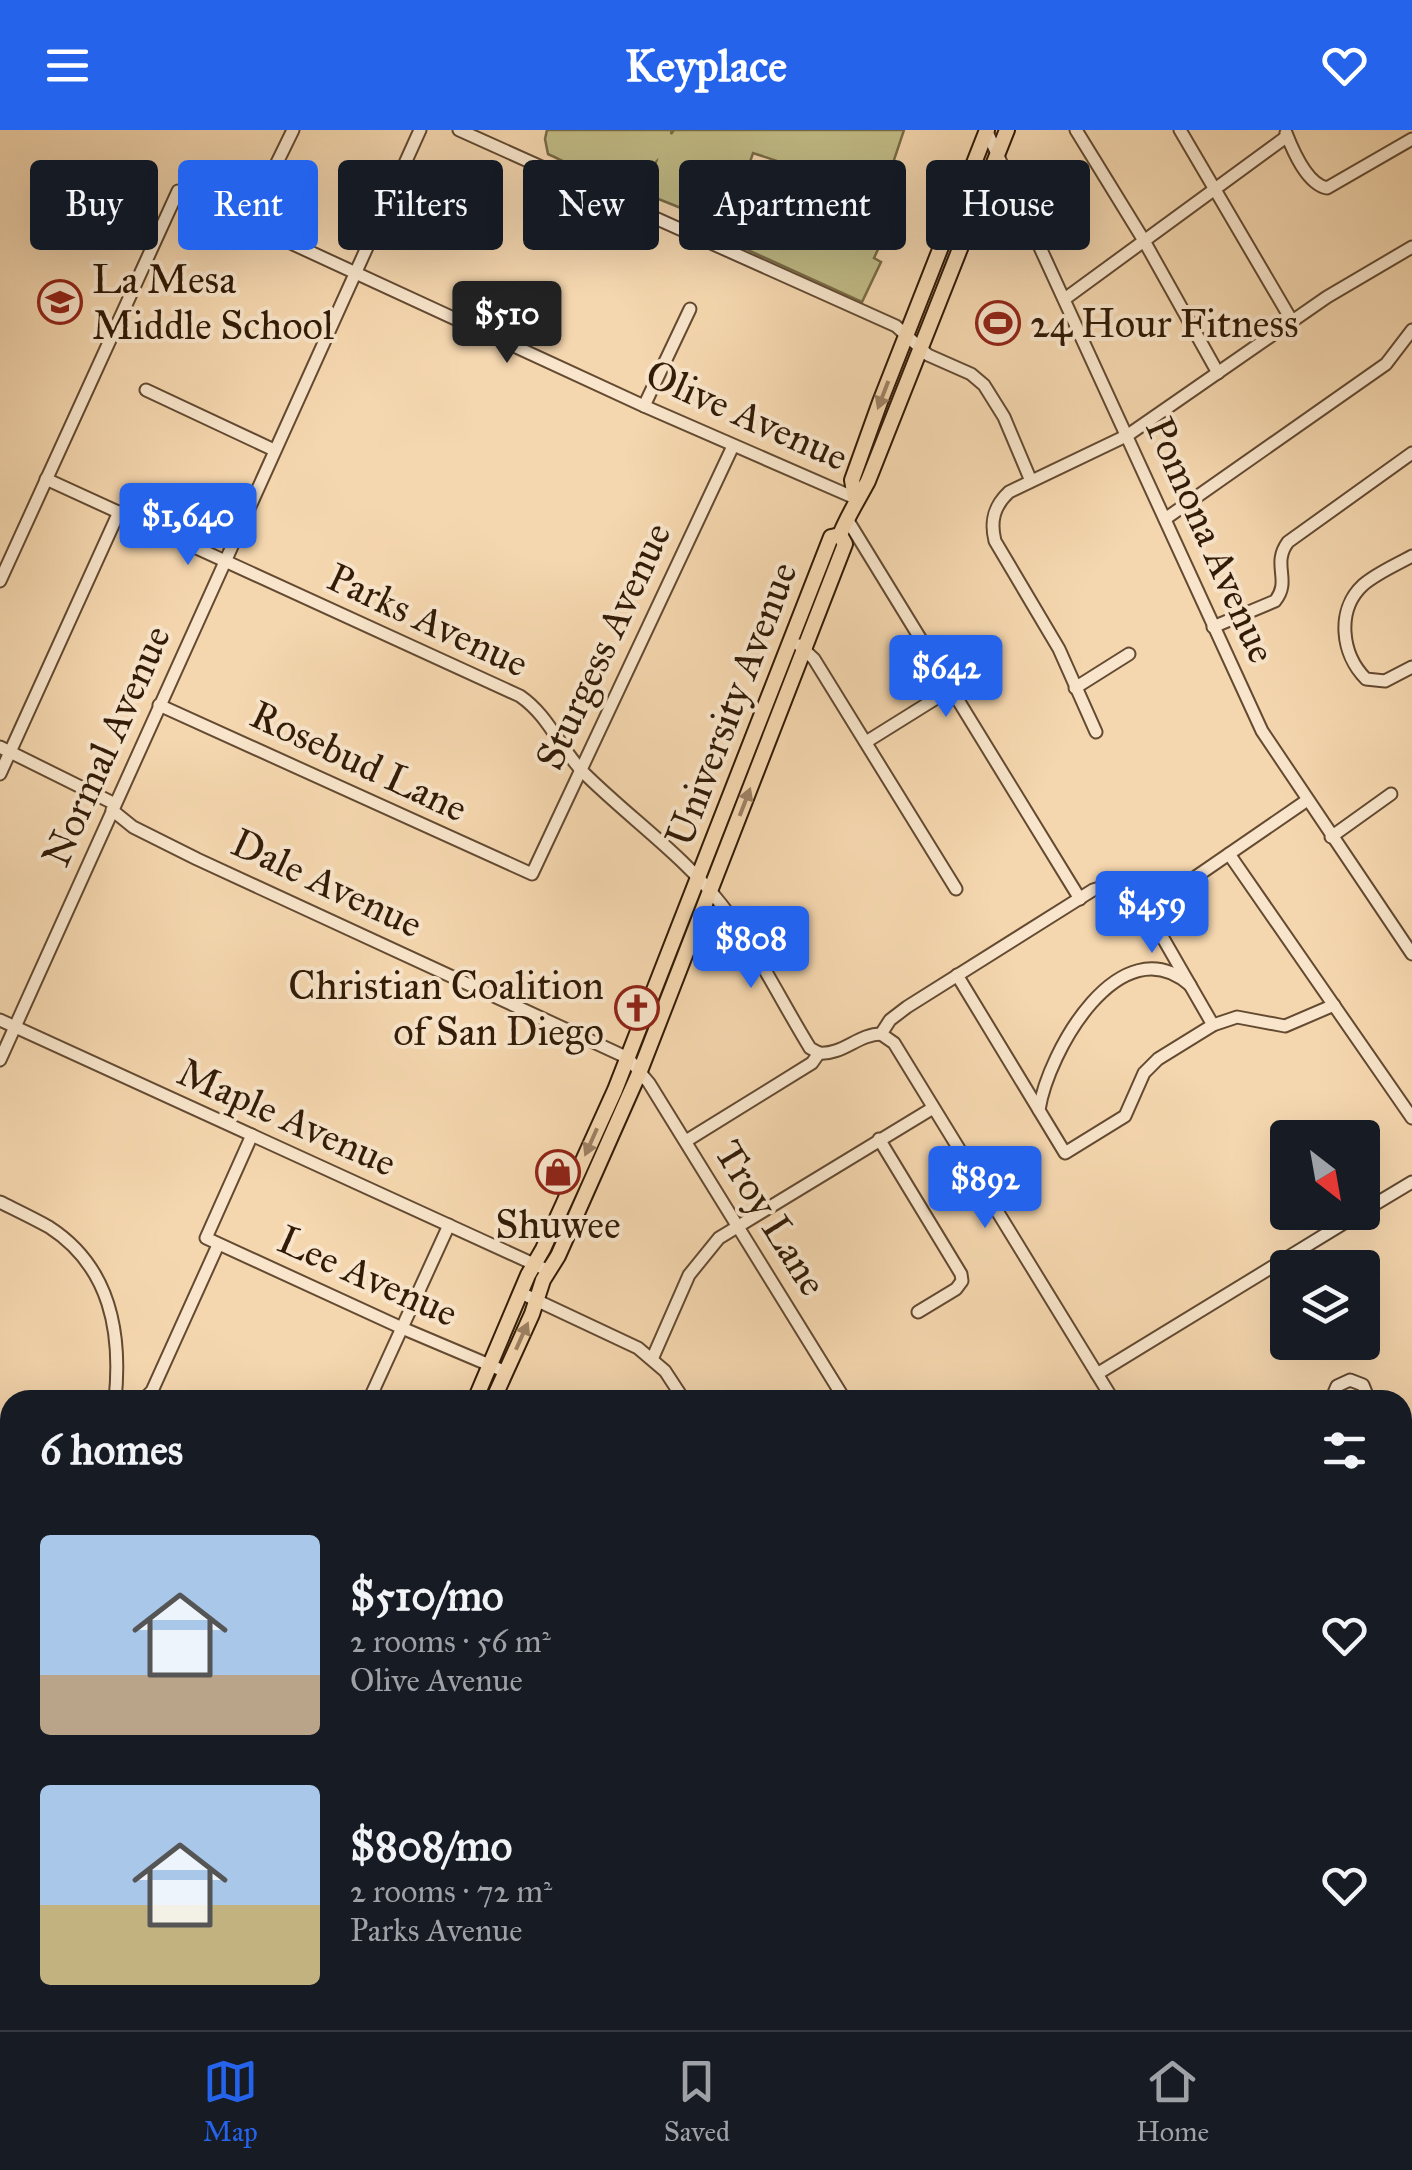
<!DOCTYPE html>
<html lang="en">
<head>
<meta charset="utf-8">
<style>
  :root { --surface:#171b24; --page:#242831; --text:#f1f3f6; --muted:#9ea1a6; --line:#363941; --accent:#2563eb }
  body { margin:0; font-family:"IM FELL Great Primer",serif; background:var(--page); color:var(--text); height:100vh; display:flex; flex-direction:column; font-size:38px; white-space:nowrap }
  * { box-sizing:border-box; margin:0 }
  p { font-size:32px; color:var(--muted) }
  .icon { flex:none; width:55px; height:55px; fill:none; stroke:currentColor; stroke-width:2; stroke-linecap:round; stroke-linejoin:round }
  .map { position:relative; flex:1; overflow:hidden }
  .panel { position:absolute; left:0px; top:1260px; width:1412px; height:640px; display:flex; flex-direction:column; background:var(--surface); border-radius:30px 30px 0 0; box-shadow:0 10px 40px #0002 }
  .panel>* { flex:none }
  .top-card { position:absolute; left:30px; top:30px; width:1352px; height:90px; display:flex; gap:20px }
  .needle { width:65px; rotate:149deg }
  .buttons { position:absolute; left:1270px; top:990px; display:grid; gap:20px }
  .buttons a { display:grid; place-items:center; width:110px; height:110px; border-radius:10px; background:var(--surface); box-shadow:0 10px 40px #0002; font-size:50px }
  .price { position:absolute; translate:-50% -85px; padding:0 22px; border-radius:10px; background:var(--accent); color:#fff; font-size:32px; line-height:65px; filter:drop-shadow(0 2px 5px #0008) }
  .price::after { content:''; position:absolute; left:50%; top:60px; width:30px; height:22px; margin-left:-15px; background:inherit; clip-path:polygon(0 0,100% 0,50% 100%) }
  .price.on { background:#222; color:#fff }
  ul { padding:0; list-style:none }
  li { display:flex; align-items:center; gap:30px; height:250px; padding:0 40px }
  li span { display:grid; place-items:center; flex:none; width:280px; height:200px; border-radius:10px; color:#555 }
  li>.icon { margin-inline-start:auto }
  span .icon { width:120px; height:120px; fill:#fffc; stroke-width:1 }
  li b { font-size:42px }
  h2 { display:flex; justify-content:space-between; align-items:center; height:120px; padding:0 40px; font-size:42px }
  .tag { padding:0 35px; border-radius:10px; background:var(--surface); box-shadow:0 10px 40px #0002; font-size:35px; line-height:90px }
  .tag.on { background:var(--accent); color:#fff }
  header { display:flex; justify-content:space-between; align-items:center; height:130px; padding:0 40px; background:var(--accent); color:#fff; font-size:45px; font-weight:700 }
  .tabs { display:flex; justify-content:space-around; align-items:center; height:140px; border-top:2px solid var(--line); background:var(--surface); font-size:28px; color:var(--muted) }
  .tabs a { display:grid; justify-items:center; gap:5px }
  .tabs .on { color:var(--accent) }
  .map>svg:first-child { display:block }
</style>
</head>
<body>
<header><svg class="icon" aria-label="menu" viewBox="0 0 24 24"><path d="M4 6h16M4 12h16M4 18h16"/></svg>Keyplace<svg class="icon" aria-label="heart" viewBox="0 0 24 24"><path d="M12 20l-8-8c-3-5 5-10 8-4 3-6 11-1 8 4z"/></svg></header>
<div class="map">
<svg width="1412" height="1900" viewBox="0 0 1412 1900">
  <rect width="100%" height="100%" fill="#f5d7af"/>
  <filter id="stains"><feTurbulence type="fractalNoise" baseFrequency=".002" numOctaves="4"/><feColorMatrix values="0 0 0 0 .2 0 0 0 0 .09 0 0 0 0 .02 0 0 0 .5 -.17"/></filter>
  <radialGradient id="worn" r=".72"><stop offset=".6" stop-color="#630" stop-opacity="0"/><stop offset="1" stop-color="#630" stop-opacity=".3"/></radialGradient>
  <g fill="#c2bc86" stroke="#7a6c46" stroke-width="2.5">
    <path d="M547,0h125l-1,4 3,-4h230l-22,66 -129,-43 -25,74 -82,-33 10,-32c-35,33 -71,9 -108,-8l-3,-15z"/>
    <polygon points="776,36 892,89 874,128 881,132 862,172 739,116"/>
  </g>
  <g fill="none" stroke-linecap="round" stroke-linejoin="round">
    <g stroke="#634a31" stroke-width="15">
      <g id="minor">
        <polyline points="459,0 896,196 928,225 971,244 984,255 1004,287 1031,351"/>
        <polyline points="1076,0 1143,109 1218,243"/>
        <polyline points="1180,0 1292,191"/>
        <polyline points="987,2 1262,601 1412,824"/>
        <path d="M1286,3c7,18 21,51 41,55l85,-49"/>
        <polyline points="248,92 293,0"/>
        <polyline points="1066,168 1286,7"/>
        <polyline points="146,260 274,320"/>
        <polyline points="644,276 690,179"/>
        <path d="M46,349l474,217c29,20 39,51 63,76 45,45 99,82 138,132 35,44 60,97 89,144l9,5"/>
        <polyline points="847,389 1080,769"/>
        <polyline points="1165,389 1386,234 1412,200"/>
        <path d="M1412,426c-16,9 -35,17 -49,29 -27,25 -22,69 3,94l19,2 27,-14"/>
        <polyline points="0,451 178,61 644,276 855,368"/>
        <path d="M1213,497l62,-26c17,-21 -4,-36 13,-59l124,-89"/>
        <polyline points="799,515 814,529 956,759"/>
        <polyline points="1075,558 1129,524"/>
        <polyline points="159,575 532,744 733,316"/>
        <path d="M1096,602l-37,-83 -64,-108c-5,-20 -1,-35 14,-49l119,-57 199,-138 85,-50"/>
        <polyline points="866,612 951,559"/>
        <polyline points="0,617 115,674"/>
        <polyline points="0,644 119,382"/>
        <polyline points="112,680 133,697 197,729 628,928 649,953 845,1270"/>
        <polyline points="1331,707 1391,664"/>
        <polyline points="1229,724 1412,988"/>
        <polyline points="1149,779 1306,671"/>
        <polyline points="957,845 1065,1023 1125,986 1144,943 1158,929 1213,895 1237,887 1285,896 1334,875"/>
        <polyline points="0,890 549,1141"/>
        <path d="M881,904l9,-14 17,-13 186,-117c17,-6 28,-4 44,3l76,132"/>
        <polyline points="881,904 894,913 1113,1270"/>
        <path d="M819,923c24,2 39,-19 62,-19"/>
        <polyline points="0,930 420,0"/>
        <path d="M1039,980c9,-58 81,-186 151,-125"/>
        <polyline points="252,1005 206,1108 402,1198 506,1242"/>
        <polyline points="879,1009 961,1144 962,1151 956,1159 918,1182"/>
        <polyline points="686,1011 812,933 819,923"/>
        <path d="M0,1072c16,8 33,16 49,25 62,40 73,106 66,173"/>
        <polyline points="1362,1082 1412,1052"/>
        <polyline points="521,1163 638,1218 665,1241 684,1270"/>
        <polyline points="653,1227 689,1145 719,1108 933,978"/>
        <polyline points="1097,1244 1362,1082"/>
        <polyline points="143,1270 152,1261 218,1115"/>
        <polyline points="369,1270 449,1095"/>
        <polyline points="1331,1270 1337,1256 1350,1250 1363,1255 1369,1270"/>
        <polyline points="1402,1357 1412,1373"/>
        <polyline points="0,1522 10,1521"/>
        <polyline points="0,1587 10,1584"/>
        <polyline points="0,1795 4,1789"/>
        <polyline points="715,1890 716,1900"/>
        <polyline points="1332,1890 1338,1900"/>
        <polyline points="538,1900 552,1890"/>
      </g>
    </g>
    <g stroke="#321b07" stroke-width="18">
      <g id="major">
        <polyline points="855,368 852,350 880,272 987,0"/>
        <polyline points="475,1270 528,1145 543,1119 615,960 831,407 840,405"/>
        <path d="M493,1270l39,-86 11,-34 15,-24 82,-185 205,-527 -5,-9c8,-20 18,-35 28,-54l139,-351"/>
        <polyline points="1402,1566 1412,1558"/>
        <polyline points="1402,1586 1412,1578"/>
        <polyline points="0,1670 10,1667"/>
        <polyline points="924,1890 932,1900"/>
        <polyline points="277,1900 280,1890"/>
        <polyline points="295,1900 299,1890"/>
        <polyline points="944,1900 955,1890"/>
        <polyline points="967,1900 980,1890"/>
      </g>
    </g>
    <use href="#minor" stroke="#f8e5cb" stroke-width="11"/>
    <use href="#major" stroke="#f5d7af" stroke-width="14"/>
  </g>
  <defs><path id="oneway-solid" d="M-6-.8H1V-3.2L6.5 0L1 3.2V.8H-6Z" transform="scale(2.5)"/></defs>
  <g fill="#9d8263">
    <use href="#oneway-solid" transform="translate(883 265) rotate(111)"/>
    <use href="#oneway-solid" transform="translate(745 672) rotate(-69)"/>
    <use href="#oneway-solid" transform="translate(591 1012) rotate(114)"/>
    <use href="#oneway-solid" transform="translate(522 1206) rotate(-66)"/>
  </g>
  <defs>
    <g id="school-ring" transform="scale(2.25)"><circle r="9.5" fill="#f8e5cb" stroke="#8f2418" stroke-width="1.5"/><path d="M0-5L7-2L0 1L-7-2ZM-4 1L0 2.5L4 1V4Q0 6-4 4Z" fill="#8f2418"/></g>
    <g id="stadium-ring" transform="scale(2.25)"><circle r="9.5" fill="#f8e5cb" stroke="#8f2418" stroke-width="1.5"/><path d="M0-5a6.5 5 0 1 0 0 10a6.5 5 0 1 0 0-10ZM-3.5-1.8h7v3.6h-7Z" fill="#8f2418"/></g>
    <g id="church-ring" transform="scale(2.25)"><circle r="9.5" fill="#f8e5cb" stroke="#8f2418" stroke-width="1.5"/><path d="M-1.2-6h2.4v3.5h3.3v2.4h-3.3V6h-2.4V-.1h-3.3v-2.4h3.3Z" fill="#8f2418"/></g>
    <g id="shop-ring" transform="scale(2.25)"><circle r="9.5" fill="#f8e5cb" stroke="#8f2418" stroke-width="1.5"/><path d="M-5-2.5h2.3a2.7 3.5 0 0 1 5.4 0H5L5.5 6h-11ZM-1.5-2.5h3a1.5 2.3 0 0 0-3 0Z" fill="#8f2418"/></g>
  </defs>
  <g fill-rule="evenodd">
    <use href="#school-ring" x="60" y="172"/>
    <use href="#stadium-ring" x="998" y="193"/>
    <use href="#church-ring" x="637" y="878"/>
    <use href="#shop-ring" x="558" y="1042"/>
  </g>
  <g text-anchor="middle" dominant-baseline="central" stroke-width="8" stroke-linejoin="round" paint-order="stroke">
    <g font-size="40" fill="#321b07" stroke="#f8e5cb" text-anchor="start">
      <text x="92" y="149">La Mesa<tspan x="92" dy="46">Middle School</tspan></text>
      <text x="1030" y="193">24 Hour Fitness</text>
      <text x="604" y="855" text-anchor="end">Christian Coalition<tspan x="604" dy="46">of San Diego</tspan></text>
      <text x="558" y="1094" text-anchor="middle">Shuwee</text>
    </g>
    <g font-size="40" fill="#321b07" stroke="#f8e5cb">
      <text transform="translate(747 285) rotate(24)">Olive Avenue</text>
      <text transform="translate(1211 410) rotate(66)">Pomona Avenue</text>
      <text transform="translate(428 490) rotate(25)">Parks Avenue</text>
      <text transform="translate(603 516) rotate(-65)">Sturgess Avenue</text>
      <text transform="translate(731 574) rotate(-69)">University Avenue</text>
      <text transform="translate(106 616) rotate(-66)">Normal Avenue</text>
      <text transform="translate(359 631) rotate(25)">Rosebud Lane</text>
      <text transform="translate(327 753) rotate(25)">Dale Avenue</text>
      <text transform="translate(287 987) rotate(24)">Maple Avenue</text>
      <text transform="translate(771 1088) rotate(58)">Troy Lane</text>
      <text transform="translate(368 1146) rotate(24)">Lee Avenue</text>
    </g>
  </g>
  <rect width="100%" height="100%" filter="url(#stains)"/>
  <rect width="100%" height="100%" fill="url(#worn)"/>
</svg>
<div class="buttons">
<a><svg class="needle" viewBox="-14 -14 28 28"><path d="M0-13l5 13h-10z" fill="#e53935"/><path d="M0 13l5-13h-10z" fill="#9ea1a6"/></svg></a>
<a><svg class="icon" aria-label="layers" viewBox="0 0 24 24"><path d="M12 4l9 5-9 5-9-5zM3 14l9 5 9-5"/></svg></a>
</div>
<b class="price on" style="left:507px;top:236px">$510</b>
<b class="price" style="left:188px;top:438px">$1,640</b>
<b class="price" style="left:946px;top:590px">$642</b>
<b class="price" style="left:1152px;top:826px">$459</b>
<b class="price" style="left:751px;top:861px">$808</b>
<b class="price" style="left:985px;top:1101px">$892</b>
<div class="top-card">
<a class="tag">Buy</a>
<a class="tag on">Rent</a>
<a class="tag">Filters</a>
<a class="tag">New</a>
<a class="tag">Apartment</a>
<a class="tag">House</a>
</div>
<section class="panel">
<h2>6 homes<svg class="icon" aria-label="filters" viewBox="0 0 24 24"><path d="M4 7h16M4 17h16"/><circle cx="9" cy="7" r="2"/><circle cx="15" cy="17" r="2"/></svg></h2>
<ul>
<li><span style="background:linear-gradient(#a9c7e8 70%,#b9a48a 0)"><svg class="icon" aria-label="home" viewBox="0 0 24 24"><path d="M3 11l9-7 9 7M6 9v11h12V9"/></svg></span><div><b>$510/mo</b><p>2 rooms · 56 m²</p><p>Olive Avenue</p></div><svg class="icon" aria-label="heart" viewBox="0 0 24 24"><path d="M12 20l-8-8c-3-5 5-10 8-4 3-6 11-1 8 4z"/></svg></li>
<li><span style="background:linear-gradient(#a9c7e8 60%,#c2b280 0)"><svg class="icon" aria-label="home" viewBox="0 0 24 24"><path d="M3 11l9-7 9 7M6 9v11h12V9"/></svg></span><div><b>$808/mo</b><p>2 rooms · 72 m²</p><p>Parks Avenue</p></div><svg class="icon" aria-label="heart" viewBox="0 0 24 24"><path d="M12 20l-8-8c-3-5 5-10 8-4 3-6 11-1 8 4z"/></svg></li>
</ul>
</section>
</div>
<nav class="tabs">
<a class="on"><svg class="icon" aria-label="map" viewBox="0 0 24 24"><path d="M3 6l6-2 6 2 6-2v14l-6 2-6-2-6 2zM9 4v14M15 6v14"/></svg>Map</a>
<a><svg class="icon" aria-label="saved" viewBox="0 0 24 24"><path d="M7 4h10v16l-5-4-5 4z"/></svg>Saved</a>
<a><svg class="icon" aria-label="home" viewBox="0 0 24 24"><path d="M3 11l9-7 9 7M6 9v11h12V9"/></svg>Home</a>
</nav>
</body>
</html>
